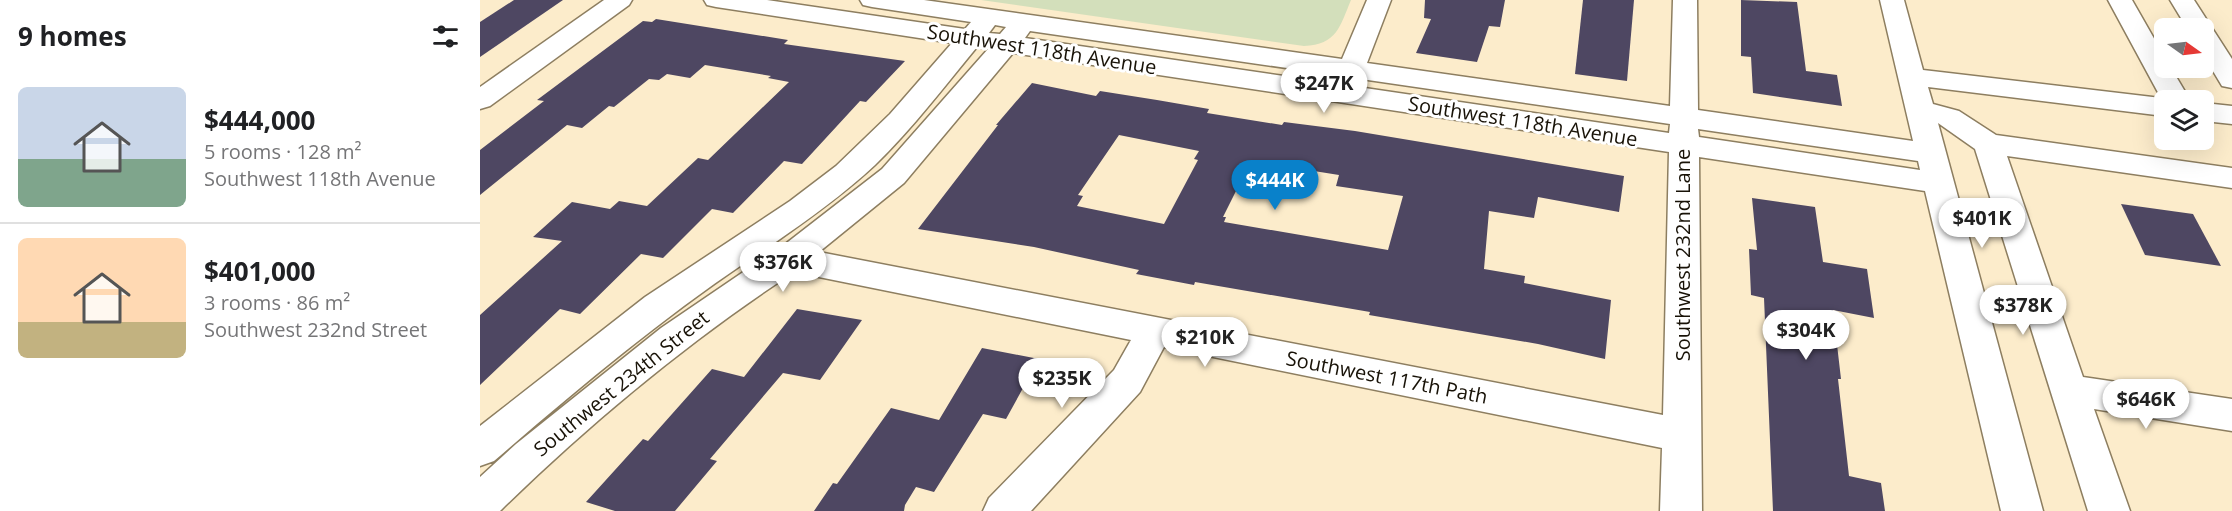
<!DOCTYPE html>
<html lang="en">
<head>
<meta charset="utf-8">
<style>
  :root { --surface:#fff; --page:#f2f2f2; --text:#202124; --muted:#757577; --line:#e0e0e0; --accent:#0981ca }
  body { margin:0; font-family:"Open Sans",sans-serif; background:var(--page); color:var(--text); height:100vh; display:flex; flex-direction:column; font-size:22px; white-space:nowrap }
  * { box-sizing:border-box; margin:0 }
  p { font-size:20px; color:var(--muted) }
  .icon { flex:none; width:33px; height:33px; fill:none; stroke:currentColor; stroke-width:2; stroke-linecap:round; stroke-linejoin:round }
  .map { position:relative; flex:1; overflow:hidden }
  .panel { display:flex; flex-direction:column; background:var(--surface); width:480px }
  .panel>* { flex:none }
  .needle { width:39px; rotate:104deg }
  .controls { position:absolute; left:1674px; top:18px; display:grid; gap:12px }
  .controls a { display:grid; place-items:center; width:60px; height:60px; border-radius:9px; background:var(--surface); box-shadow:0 6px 24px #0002; font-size:30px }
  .price { position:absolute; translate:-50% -51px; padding:0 14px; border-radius:21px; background:#fff; color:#222; font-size:20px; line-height:39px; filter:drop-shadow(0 2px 3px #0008) }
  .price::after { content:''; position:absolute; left:50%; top:36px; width:18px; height:14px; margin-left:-9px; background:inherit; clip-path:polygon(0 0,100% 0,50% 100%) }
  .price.on { background:var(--accent); color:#fff }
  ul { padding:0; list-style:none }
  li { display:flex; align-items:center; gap:18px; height:150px; padding:0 18px }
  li+li { border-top:2px solid var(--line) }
  li span { display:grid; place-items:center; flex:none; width:168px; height:120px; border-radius:9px; color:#555 }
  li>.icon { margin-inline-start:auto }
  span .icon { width:72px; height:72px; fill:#fffc; stroke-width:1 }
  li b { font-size:26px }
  h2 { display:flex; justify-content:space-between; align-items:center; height:72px; padding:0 18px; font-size:26px }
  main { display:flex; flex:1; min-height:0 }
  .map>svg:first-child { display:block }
</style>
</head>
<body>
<main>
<section class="panel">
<h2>9 homes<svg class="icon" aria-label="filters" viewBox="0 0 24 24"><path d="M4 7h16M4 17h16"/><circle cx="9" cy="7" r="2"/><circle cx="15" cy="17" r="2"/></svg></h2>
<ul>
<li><span style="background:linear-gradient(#c9d6e8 60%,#7fa58c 0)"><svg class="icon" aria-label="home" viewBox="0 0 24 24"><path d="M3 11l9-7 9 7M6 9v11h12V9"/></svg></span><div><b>$444,000</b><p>5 rooms · 128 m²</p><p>Southwest 118th Avenue</p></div></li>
<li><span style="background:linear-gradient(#ffd9b3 70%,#c2b280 0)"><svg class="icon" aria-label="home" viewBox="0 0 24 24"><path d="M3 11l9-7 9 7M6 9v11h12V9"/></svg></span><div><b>$401,000</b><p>3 rooms · 86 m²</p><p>Southwest 232nd Street</p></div></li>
</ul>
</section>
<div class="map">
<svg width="1752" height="511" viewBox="0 0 1752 511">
  <rect width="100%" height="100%" fill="#fceccb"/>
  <path fill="#d3dfbb" d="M501,0h370c-11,26 -14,45 -47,46z"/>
  <g fill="#4e4762" fill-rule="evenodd">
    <polygon points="34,0 83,0 0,57 0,22"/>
    <polygon points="945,0 1025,0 1020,27 1009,26 997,62 936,53 951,19 944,18"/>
    <polygon points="1103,0 1154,0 1147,81 1095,74"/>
    <polygon points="1261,0 1317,2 1326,71 1357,75 1362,106 1273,93 1271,57 1261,56"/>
    <polygon points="176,19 308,40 304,44 425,61 386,102 380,101 322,164 304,161 253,213 232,209 183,258 161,254 100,314 80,309 0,385 0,315 82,241 53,237 92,202 130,209 139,201 167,206 218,158 228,160 309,82 288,78 291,76 225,65 210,78 187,74 179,80 169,79 134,107 129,106 102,128 87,125 0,195 0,150 64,101 57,100 163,21 172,22"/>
    <path d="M552,83l64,13 4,-5 57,9 52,9 -2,4 75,12 2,-3 71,9 269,45 -5,36 -81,-15 -4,21 -45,-7 -5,58 41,7 -1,7 87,17 -6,59 -67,-15 -169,-29 1,-3 -175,-30 -1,3 -58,-11 3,-4 -105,-23 -116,-18 80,-104h-2zM639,135l80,16 -5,8 4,1 -34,64 -87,-18 6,-10 -5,-1zM771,161l88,14 -3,11 67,10 -15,54 -164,-28 2,-5h-3z"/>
    <polygon points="1272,198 1335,207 1343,262 1387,269 1394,318 1353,310 1361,379 1358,379 1369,476 1401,483 1405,511 1293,511 1284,298 1271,295 1269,249 1277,250"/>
    <polygon points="1641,204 1713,214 1741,266 1665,255"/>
    <polygon points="317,309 382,320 340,380 303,373 230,459 237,461 195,511 135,511 106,502 163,439 168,441 232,369 264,377"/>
    <polygon points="502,348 559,359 526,419 503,414 454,492 436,487 425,505 424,511 334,511 353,483 357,484 411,408 459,420"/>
  </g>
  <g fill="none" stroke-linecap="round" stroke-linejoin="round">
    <g stroke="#8d7e60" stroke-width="3">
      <g id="minor">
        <polygon points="124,0 152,0 149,5 10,106 0,109 0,87"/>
        <path d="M224,0h63l198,29 6,-7 -99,-15 -9,-2 -3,-5h64l418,59 25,-59h24l-24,63 303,43 3,-106h24l1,110 215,31 -33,-141h24l19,70 238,28 -53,-98h24l32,56v12h7l19,32h-26v16l-236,-29 5,17 26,7 37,24 236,33v20l-225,-32 76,221 149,22v32l-138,-22 36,102h-42l-113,-362 -37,-26 105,388h-42l-76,-320 -226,-34 3,354h-42l2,-63 -498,-101 -24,45 -109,119h-48l6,-13 125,-128 17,-30 -337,-68c-105,69 -204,151 -294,239h-20v-34l36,-33 145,-116 94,-64 -9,-2c-89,60 -171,129 -252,199l-14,5v-40l165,-129 145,-96 46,-35 54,-52 62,-71 -236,-36 -9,-2zM515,25l11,2 -6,7 -11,-1zM550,31l305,44 -3,8 -307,-45zM497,47l11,2 -106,120 -98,76 -11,-1c36,-25 71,-50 102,-79 37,-36 69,-78 102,-118zM533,53l656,99 -6,263 -844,-163 85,-69zM881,79l309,45 -1,9 -311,-46zM1218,129l220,32 2,9 -221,-33z"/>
        <polygon points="1690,0 1714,0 1752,59 1752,88 1742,86 1724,56 1724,28 1707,28"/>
        <polygon points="1724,103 1752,106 1752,124 1724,121"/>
      </g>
    </g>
    <use href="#minor" fill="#fff" fill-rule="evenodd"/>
  </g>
  <g text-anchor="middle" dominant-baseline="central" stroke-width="6" stroke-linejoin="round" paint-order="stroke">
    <g font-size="20" fill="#181207" stroke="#fff">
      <text transform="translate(562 49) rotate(9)">Southwest 118th Avenue</text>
      <text transform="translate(1043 121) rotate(9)">Southwest 118th Avenue</text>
      <text transform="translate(1202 255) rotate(-90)">Southwest 232nd Lane</text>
      <text transform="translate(907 377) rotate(11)">Southwest 117th Path</text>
      <text transform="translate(141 383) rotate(-39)">Southwest 234th Street</text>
    </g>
  </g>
</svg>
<div class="controls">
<a><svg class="needle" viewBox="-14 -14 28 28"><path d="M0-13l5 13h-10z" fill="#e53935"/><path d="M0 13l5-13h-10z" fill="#757577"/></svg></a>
<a><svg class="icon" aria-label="layers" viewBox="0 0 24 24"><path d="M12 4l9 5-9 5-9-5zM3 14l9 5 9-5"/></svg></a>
</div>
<b class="price" style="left:844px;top:114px">$247K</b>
<b class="price on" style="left:795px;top:211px">$444K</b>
<b class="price" style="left:1502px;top:249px">$401K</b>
<b class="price" style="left:303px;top:293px">$376K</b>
<b class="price" style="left:1543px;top:336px">$378K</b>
<b class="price" style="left:1326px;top:361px">$304K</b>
<b class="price" style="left:725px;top:368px">$210K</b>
<b class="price" style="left:582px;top:409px">$235K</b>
<b class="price" style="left:1666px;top:430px">$646K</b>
</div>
</main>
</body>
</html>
